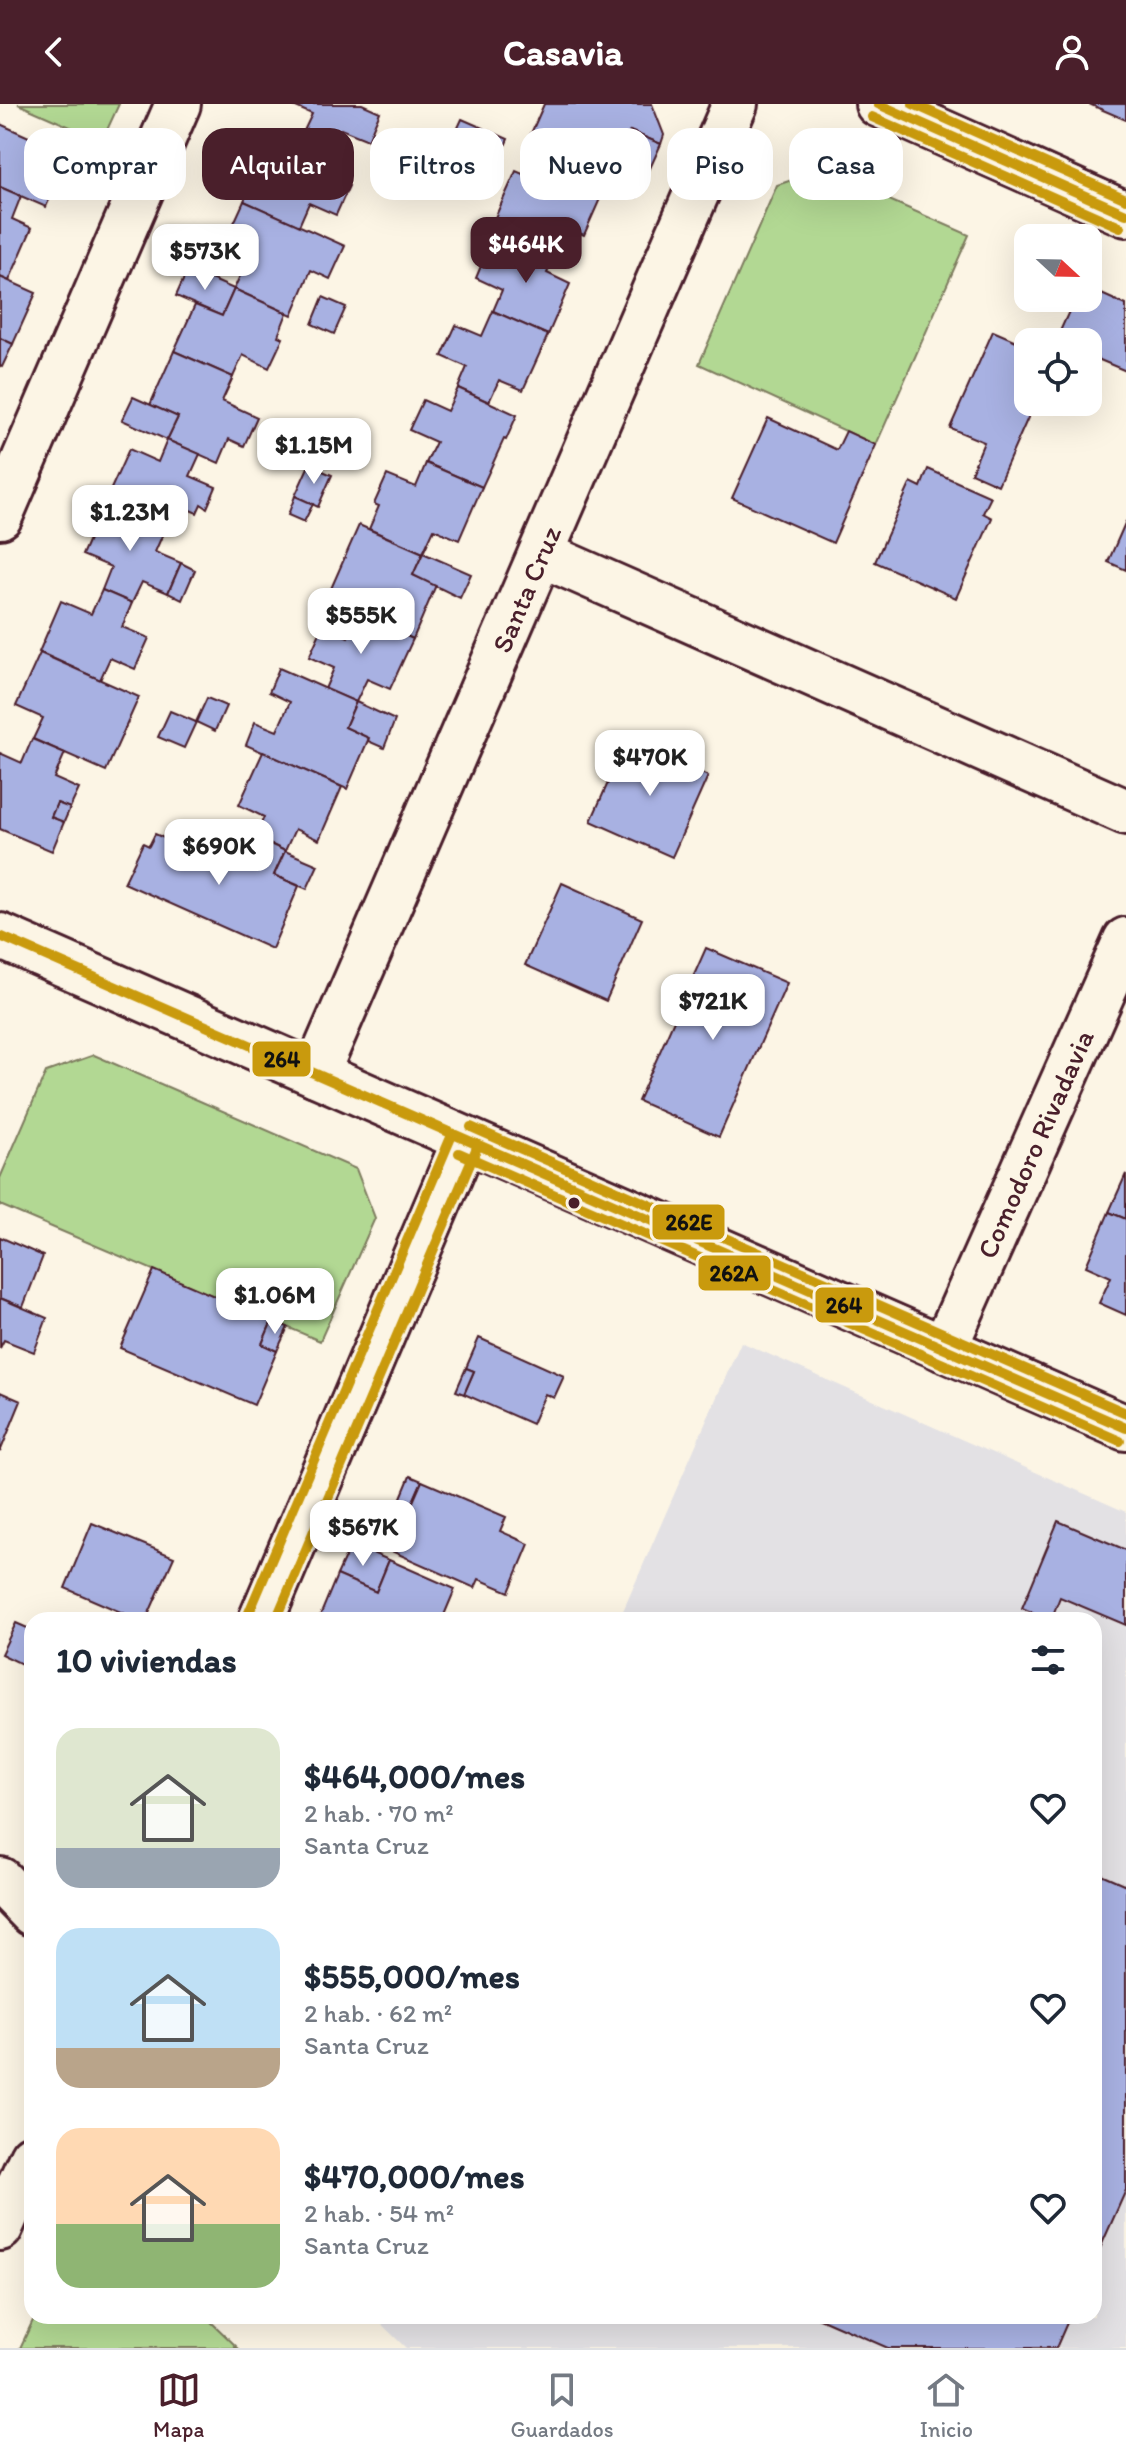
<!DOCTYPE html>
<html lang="es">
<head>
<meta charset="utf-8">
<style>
  :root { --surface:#fff; --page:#f6f6f7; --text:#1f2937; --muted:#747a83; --line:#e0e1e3; --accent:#4a1f2b }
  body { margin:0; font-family:Itim,sans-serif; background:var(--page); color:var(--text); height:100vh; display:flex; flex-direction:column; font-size:30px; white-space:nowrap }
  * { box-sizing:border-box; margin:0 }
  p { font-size:26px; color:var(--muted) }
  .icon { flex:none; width:44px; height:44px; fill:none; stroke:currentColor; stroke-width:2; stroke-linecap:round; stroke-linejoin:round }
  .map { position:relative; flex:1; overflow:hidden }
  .side { position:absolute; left:24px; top:1508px; width:1078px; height:712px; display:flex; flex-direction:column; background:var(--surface); border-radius:24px; box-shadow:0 8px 32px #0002 }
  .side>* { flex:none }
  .guide { position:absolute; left:24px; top:24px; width:1078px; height:72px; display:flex; gap:16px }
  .needle { width:52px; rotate:112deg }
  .controls { position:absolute; left:1014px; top:120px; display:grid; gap:16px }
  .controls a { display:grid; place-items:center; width:88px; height:88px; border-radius:16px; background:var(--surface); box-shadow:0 8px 32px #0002; font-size:40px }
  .price { position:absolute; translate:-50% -68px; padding:0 18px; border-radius:16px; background:#fff; color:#222; font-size:26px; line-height:52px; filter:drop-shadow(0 2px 4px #0008) }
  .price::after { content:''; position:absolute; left:50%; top:48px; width:24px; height:18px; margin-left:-12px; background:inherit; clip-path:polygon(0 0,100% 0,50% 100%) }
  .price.current { background:var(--accent); color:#fff }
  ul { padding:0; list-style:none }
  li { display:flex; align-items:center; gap:24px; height:200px; padding:0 32px }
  li span { display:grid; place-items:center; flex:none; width:224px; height:160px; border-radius:24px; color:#555 }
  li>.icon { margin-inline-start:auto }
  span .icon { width:96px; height:96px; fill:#fffc; stroke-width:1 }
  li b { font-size:34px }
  h2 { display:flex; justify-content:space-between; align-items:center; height:96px; padding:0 32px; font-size:34px }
  .chip { padding:0 28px; border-radius:24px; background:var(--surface); box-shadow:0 8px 32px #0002; font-size:28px; line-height:72px }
  .chip.current { background:var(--accent); color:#fff }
  header { display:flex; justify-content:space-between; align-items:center; height:104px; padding:0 32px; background:var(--accent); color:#fff; font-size:36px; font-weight:700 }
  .menu { display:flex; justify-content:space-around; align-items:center; height:112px; border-top:2px solid var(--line); background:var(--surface); font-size:22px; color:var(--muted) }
  .menu a { display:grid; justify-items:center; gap:4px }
  .menu .current { color:var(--accent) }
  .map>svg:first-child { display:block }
</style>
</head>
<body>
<header><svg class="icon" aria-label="back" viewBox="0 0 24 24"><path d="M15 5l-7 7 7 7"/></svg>Casavia<svg class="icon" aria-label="person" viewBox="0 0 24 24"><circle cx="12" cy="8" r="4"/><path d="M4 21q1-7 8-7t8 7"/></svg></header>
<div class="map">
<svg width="1126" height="2244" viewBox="0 0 1126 2244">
  <rect width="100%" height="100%" fill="#fcf5e5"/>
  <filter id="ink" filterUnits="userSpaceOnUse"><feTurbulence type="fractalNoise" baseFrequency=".0125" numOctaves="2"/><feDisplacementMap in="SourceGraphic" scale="16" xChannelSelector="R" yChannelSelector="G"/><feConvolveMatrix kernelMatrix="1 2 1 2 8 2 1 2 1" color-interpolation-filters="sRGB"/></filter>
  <g filter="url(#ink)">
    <polygon fill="#e3e1e4" points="741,1238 1126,1408 1126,2244 406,2244 373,2212 1094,2212 1094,1516 619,1516"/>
    <g fill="#b2d893" stroke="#7e7c5f" stroke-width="2">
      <polygon points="18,0 119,0 102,37"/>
      <polygon points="821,66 969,131 876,341 699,260 777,81"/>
      <polygon points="94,951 356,1065 375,1114 320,1237 0,1101 0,1074 46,968"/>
      <polygon points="35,2212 205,2212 238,2244 20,2244"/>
    </g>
    <g fill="#a8b1e2" stroke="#4a1f2b" stroke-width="2">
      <polygon points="289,0 362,0 380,8 368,36 341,25 332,47 301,33 312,10"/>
      <polygon points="544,0 652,0 664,31 661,40 630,27 607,79 525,43"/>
      <polygon points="1089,0 1126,0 1126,16"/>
      <polygon points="462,15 508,35 497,60 451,39"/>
      <polygon points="0,20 69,51 46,103 0,83"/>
      <polygon points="630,27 661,40 637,93 607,79"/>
      <polygon points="301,33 332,47 322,70 349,82 336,111 309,99 299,122 244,97 266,46 291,56"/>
      <polygon points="551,54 607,79 584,131 560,121 551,144 493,118 516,67 541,78"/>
      <polygon points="0,83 21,92 12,115 32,124 9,177 0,173"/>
      <polygon points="244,97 345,142 330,175 311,166 292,211 234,185 244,163 219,152"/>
      <polygon points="525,133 557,147 547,169 570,180 548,231 493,207 502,186 476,174 488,145 514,156"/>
      <polygon points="188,165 234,185 222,212 176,192"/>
      <polygon points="0,173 36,189 13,240 0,234"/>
      <polygon points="1088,184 1126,201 1126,267 1088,251 1088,238 1056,236 1075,194 1088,194"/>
      <polygon points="234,185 287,209 278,232 283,234 269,264 243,251 233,273 174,247 195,201 222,212"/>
      <polygon points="323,193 346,203 334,230 312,220"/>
      <polygon points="493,207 548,231 523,286 499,276 489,298 458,284 467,263 442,252 456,221 482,232"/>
      <polygon points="993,227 1028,242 1028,298 1035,298 998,381 971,369 984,338 950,324"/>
      <polygon points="0,234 13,240 2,263 0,262"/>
      <polygon points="174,247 233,273 222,297 257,313 244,342 229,335 219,359 167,336 178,313 150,301"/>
      <polygon points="458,284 517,311 506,336 504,335 482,383 426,359 436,338 409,326 423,296 447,307"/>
      <polygon points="133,293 178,313 167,336 122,316"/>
      <polygon points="768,314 837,346 846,327 876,341 833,439 732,394"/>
      <polygon points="167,336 200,350 190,372 216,383 207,404 201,400 197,409 176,400 165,425 105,398 129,345 158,358"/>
      <polygon points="426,359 482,383 459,436 434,425 423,449 369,425 379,402 374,400 387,371 416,383"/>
      <polygon points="309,361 332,371 318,403 295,392"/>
      <polygon points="928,365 991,393 983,409 992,414 956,494 875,458 911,378 921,383"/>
      <polygon points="295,392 313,400 304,418 288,411"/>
      <polygon points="105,398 165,425 155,448 181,459 168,489 142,478 132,499 102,486 111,463 82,451"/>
      <polygon points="1126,417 1126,466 1108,458"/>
      <polygon points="359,421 423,449 413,471 436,481 413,535 326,496"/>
      <polygon points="423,449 471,470 460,494 413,471"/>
      <polygon points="181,459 195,466 182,496 168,489"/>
      <polygon points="102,486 132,499 122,523 149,534 135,565 110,554 100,576 39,548 61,497 91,510"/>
      <polygon points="358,510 413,535 390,585 367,575 356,598 325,585 334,564 309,553 323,522 348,533"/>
      <polygon points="40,549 139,593 106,667 33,635 43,614 16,602"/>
      <polygon points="279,564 356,598 345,623 369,634 347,685 246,641 255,618 277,627 290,598 269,588"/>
      <polygon points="207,594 226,602 215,627 196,618"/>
      <polygon points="356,598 395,616 384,644 368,637 369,634 345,623"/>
      <polygon points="170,607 196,618 184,644 158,633"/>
      <polygon points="32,635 65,649 54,674 79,685 70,704 57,699 51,713 64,718 52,747 0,725 0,649 22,659"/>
      <polygon points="627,636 708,672 672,753 591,717"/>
      <polygon points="263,648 342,683 319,736 295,725 285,747 255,733 264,713 239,701"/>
      <polygon points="57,699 70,704 64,718 51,713"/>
      <polygon points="155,730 173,738 171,743 207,760 215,743 244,757 255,733 285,747 274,771 299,782 272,845 124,779 143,739 149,742"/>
      <polygon points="285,747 318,761 307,785 274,771"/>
      <polygon points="562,779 642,815 606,897 525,861"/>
      <polygon points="706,844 787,879 719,1033 638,997"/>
      <polygon points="1126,1070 1126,1115 1109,1108"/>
      <polygon points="1109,1108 1126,1115 1126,1211 1099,1199 1111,1173 1086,1162"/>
      <polygon points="0,1133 43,1152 23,1203 0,1194"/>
      <polygon points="154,1166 272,1217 262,1240 277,1247 254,1301 120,1244"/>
      <polygon points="0,1194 47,1214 34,1248 4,1236 0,1244"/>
      <polygon points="272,1217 288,1223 277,1247 262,1240"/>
      <polygon points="479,1234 564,1272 554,1294 545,1290 532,1320 464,1290 474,1267 466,1264"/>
      <polygon points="466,1264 474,1267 464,1290 456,1287"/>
      <polygon points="0,1288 21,1297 0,1348"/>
      <polygon points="410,1372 422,1377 412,1400 400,1396"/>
      <polygon points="422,1377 506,1413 500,1427 529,1440 509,1488 479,1475 475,1484 380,1442 400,1396 412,1400"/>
      <polygon points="1058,1417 1126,1446 1126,1521 1060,1493 1051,1516 1022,1504"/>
      <polygon points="92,1419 174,1453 146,1516 139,1516 65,1484"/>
      <polygon points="351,1440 389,1456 376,1488 337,1471"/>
      <polygon points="389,1456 455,1485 442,1516 328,1516 320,1512 337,1471 376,1488"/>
      <polygon points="16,1519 32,1526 32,1565 1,1550"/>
      <polygon points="1094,1767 1126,1781 1126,2086 1094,2158"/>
      <polygon points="815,2212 1070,2212 1056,2244 888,2244"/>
    </g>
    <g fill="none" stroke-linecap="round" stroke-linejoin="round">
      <g stroke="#4a1f2b" stroke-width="50">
        <g id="minor">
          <polyline points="878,0 1126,110"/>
          <polyline points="0,412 178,0"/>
          <polyline points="541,450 1126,708"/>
          <polyline points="0,832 1126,1324"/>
          <polyline points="316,970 735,0"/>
          <polyline points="944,1245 1126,836"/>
          <polyline points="261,1516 465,1036"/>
          <polyline points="0,1776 32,1809"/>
          <polyline points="0,2124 32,2053"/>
        </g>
      </g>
      <use href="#minor" stroke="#fcf5e5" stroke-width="44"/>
      <g stroke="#fcf5e5" stroke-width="16">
        <g id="bus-1">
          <polyline points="878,0 1126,110"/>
          <polyline points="0,832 1126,1324"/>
        </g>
      </g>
      <g stroke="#fcf5e5" stroke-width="16">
        <g id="bus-2">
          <polyline points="872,13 1120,123"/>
          <polyline points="459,1049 1120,1337"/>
          <polyline points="276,1516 478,1041"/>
        </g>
      </g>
      <g stroke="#fcf5e5" stroke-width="16">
        <g id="bus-3">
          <polyline points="913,0 1126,95"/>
          <polyline points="471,1023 1126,1309"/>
          <polyline points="248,1511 452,1031"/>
        </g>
      </g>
      <use href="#bus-1" stroke="#c99a0d" stroke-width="10"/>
      <use href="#bus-2" stroke="#c99a0d" stroke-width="10"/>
      <use href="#bus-3" stroke="#c99a0d" stroke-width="10"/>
    </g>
  </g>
  <circle fill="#4a1f2b" stroke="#fcf5e5" stroke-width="3" cx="574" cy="1099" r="7"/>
  <g text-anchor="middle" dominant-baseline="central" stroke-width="6" stroke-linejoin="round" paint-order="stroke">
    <g font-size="28" fill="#4a1f2b" stroke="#fcf5e5">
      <text transform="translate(526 485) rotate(-67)">Santa Cruz</text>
      <text transform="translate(1035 1040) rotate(-66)">Comodoro Rivadavia</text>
    </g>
  </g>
  <g stroke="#fcf5e5" stroke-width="3">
    <rect x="251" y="936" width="61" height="38" rx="8" fill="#c99a0d"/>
    <rect x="651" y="1099" width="75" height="38" rx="8" fill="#c99a0d"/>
    <rect x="697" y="1150" width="75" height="38" rx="8" fill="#c99a0d"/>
    <rect x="814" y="1182" width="61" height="38" rx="8" fill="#c99a0d"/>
  </g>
  <g font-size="22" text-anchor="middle" font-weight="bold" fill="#111">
    <text x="282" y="963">264</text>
    <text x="689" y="1126">262E</text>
    <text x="734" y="1177">262A</text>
    <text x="844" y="1209">264</text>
  </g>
</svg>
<div class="controls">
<a><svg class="needle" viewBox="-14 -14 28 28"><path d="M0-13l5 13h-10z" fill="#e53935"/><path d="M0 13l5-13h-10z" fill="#747a83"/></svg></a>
<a><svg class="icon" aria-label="locate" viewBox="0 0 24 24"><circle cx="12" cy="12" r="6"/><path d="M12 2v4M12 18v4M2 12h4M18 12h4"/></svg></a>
</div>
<b class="price current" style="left:526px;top:181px">$464K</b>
<b class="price" style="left:205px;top:188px">$573K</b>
<b class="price" style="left:314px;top:382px">$1.15M</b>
<b class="price" style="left:130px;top:449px">$1.23M</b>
<b class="price" style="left:361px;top:552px">$555K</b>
<b class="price" style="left:650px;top:694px">$470K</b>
<b class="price" style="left:219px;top:783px">$690K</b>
<b class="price" style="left:713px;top:938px">$721K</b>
<b class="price" style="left:275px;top:1232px">$1.06M</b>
<b class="price" style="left:363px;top:1464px">$567K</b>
<div class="guide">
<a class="chip">Comprar</a>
<a class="chip current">Alquilar</a>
<a class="chip">Filtros</a>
<a class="chip">Nuevo</a>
<a class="chip">Piso</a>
<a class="chip">Casa</a>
</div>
<section class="side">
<h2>10 viviendas<svg class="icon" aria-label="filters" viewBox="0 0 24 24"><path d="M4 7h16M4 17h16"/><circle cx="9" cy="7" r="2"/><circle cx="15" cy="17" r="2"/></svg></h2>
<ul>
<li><span style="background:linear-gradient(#dfe7d0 75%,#9aa5b1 0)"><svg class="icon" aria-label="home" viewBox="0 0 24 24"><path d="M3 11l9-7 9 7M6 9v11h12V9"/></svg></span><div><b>$464,000/mes</b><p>2 hab. · 70 m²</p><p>Santa Cruz</p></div><svg class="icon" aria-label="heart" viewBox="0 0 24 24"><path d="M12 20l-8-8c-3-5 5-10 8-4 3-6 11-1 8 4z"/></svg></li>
<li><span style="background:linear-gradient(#bfe0f5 75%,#b9a48a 0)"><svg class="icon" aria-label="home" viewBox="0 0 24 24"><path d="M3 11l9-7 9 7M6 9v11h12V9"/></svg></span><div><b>$555,000/mes</b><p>2 hab. · 62 m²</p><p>Santa Cruz</p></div><svg class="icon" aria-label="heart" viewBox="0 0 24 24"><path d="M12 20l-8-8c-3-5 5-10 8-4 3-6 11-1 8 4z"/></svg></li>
<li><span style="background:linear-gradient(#ffd9b3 60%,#8fb573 0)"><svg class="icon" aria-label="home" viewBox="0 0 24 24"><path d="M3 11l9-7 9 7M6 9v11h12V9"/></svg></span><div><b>$470,000/mes</b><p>2 hab. · 54 m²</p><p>Santa Cruz</p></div><svg class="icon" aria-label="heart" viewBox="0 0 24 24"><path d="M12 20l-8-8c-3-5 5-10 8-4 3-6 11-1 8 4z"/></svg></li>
</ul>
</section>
</div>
<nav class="menu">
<a class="current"><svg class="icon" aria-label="map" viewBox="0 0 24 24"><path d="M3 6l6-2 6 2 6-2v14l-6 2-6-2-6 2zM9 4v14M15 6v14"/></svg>Mapa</a>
<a><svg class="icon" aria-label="saved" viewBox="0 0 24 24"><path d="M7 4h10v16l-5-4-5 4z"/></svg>Guardados</a>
<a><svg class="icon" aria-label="home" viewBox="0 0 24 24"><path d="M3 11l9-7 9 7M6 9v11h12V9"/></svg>Inicio</a>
</nav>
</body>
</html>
